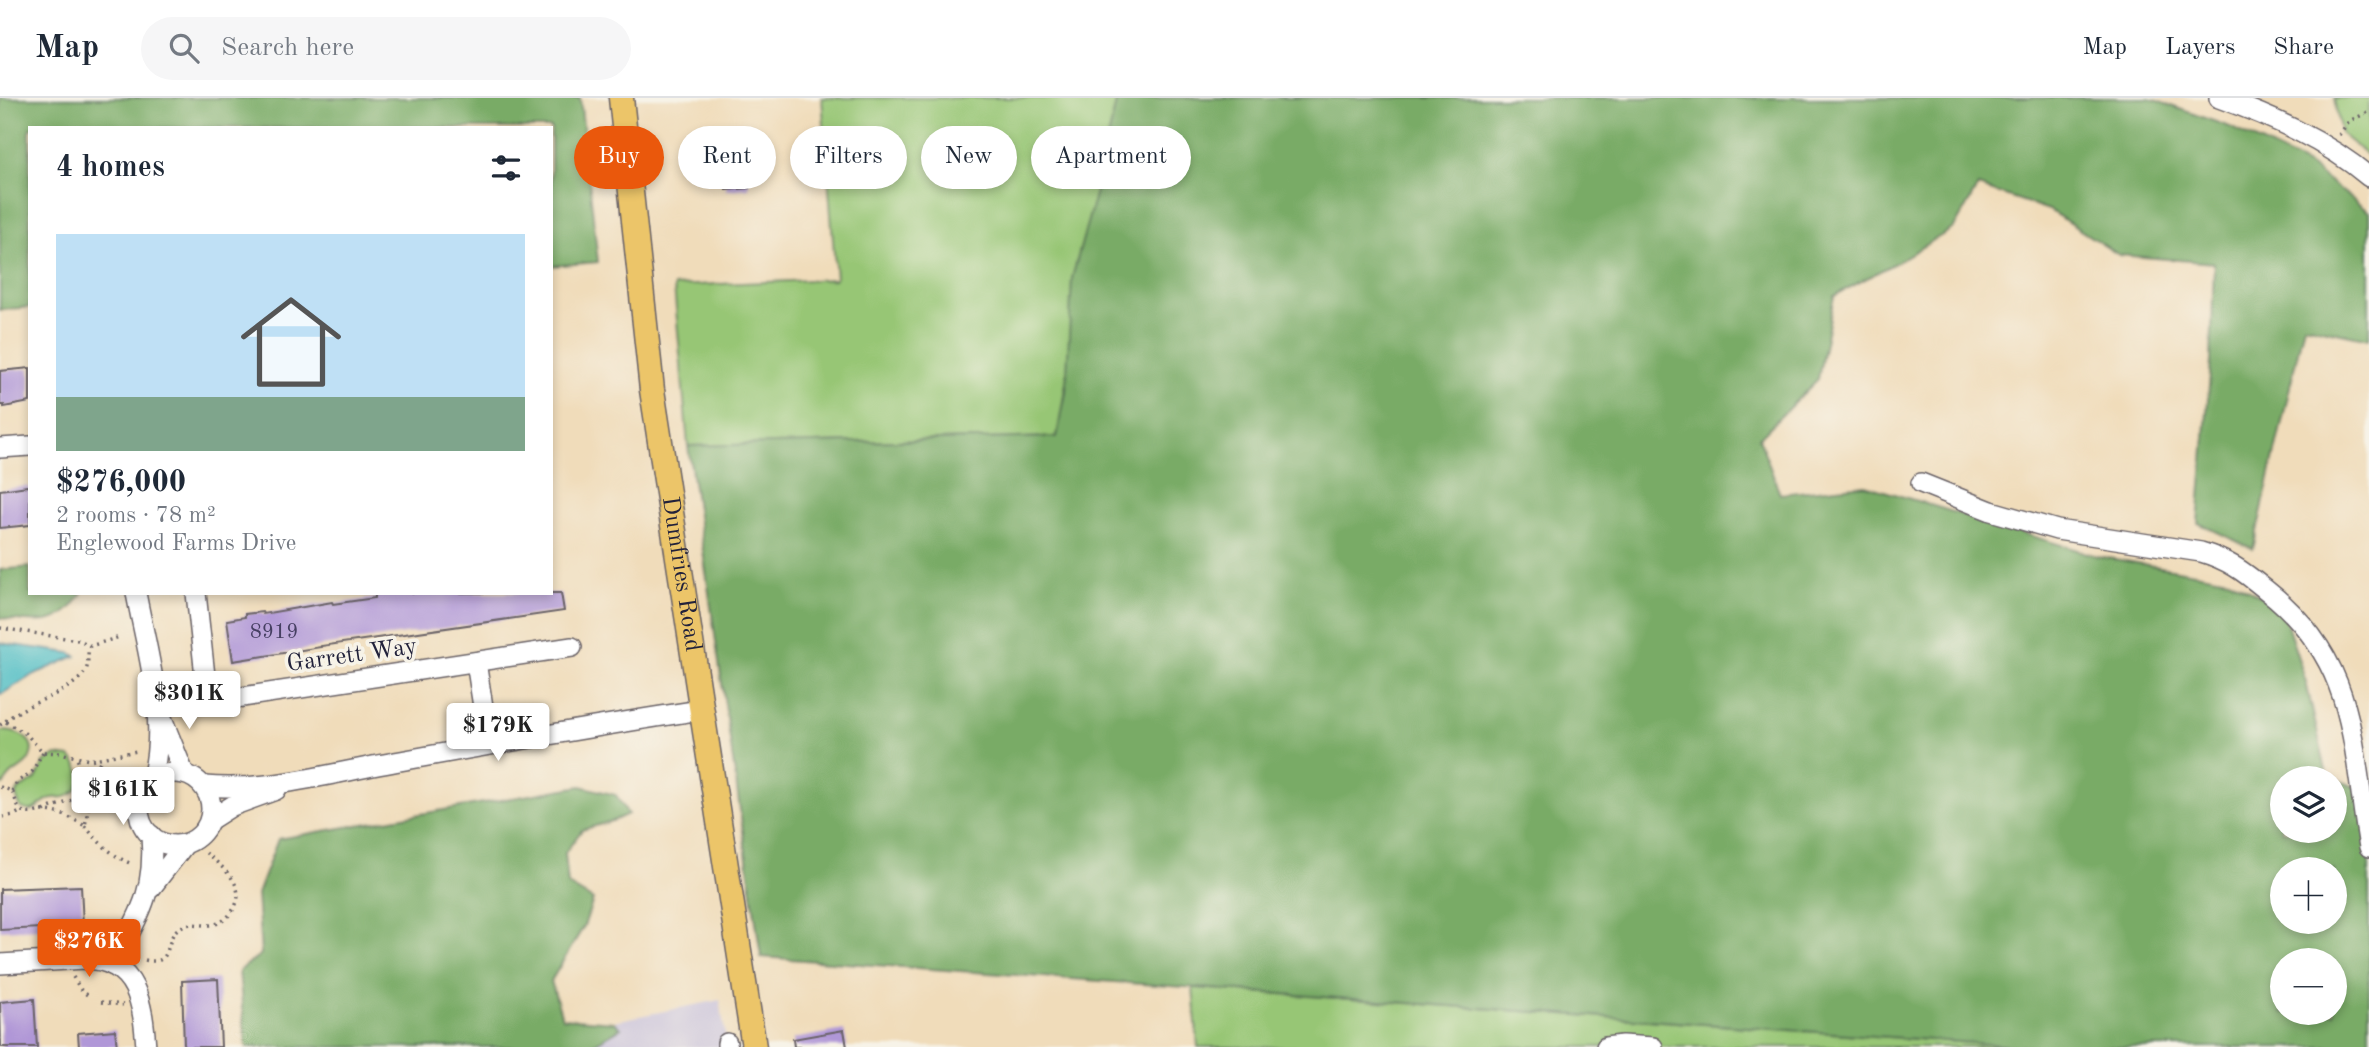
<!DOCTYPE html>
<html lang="en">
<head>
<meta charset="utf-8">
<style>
  :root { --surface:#fff; --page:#f6f6f7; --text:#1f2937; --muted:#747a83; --line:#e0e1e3; --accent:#ea580c }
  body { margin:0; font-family:"Old Standard TT",serif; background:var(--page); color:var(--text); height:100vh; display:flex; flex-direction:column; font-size:26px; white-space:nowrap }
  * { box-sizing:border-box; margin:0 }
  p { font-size:23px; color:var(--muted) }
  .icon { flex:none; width:38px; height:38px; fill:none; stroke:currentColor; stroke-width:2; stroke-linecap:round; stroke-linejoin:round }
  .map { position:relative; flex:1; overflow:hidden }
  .sheet { position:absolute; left:28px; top:28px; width:525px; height:469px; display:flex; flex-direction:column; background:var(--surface); border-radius:0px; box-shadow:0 4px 10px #0003 }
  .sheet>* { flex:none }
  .top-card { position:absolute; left:574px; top:28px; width:665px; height:63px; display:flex; gap:14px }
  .buttons { position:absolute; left:2270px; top:668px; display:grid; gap:14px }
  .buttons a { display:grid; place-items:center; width:77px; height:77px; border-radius:50%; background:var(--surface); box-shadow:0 4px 10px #0003; font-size:35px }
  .price { position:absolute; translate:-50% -60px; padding:0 16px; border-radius:7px; background:#fff; color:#222; font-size:23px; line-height:46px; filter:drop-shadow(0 2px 4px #0008) }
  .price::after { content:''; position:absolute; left:50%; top:42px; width:21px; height:16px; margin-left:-10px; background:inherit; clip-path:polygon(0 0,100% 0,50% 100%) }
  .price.selected { background:var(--accent); color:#fff }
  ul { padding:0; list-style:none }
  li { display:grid; align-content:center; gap:14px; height:371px; padding:0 28px }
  li span { display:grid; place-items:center; height:217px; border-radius:0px; color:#555 }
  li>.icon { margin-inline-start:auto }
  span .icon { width:126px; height:126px; fill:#fffc; stroke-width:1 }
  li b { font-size:30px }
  h2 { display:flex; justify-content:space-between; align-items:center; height:84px; padding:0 28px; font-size:30px }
  .tag { padding:0 24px; border-radius:32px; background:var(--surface); box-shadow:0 4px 10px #0003; font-size:24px; line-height:63px }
  .tag.selected { background:var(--accent); color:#fff }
  header { display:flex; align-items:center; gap:42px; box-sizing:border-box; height:98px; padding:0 35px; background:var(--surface); border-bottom:2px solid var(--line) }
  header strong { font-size:33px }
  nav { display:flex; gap:38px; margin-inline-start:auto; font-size:24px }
  .search { width:490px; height:63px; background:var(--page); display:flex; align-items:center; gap:18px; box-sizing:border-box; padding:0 24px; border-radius:38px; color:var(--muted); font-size:26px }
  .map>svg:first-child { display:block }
</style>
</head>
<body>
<header>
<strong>Map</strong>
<div class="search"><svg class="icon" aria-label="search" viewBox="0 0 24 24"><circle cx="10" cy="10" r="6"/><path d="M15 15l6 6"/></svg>Search here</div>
<nav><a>Map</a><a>Layers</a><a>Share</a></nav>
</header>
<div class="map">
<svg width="2369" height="949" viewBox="0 0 2369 949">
  <rect width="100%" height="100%" fill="#f7f3e8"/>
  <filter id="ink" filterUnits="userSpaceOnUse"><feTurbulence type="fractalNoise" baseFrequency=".0143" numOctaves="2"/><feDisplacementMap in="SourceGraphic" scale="14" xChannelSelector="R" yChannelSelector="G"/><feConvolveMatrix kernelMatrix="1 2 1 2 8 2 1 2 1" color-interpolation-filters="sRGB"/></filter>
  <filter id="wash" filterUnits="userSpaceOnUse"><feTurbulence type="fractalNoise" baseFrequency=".00686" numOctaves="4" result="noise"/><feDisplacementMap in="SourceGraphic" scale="28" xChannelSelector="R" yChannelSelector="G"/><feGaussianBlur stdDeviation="1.57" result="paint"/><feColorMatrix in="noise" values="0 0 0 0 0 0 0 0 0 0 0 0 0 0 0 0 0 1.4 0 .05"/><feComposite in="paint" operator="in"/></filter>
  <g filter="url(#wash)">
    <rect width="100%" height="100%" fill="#f0dcba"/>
    <polygon fill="#c7c0d9" points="720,902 727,949 484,949"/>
    <g fill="#97c675" stroke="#5c7458" stroke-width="2">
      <polygon points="822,0 1117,0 1098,86 1057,339 688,348 674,188 836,181"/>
      <polygon points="2334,0 2369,0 2369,59 2341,36"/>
      <path d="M0,633c17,-1 41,9 28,30 -5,7 -13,9 -18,15 -3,3 -4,6 -7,9h-3z"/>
      <path d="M56,657l14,2c14,12 15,33 -5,40 -5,1 -11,0 -16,2 -12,5 -14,17 -29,8l-4,-12 3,-6 17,-10 8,-16z"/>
      <polygon points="1193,890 2029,949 1198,949"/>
    </g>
    <g fill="#79ab66" stroke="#4e6650" stroke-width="2" fill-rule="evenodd">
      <polygon points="0,0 580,0 598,164 551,168 551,30 30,30 30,209 0,212"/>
      <path d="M1117,0h1032l81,29 78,38 61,47v127l-65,-14 -51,224 -55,-26 13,-162 3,-98 -95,-8 -70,-45 -71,-24 -24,42 -59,35 -61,33 -16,83 -59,59 21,56 85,-9 232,71 132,23 52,28 25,75 21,93 42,18v254h-340l-1268,-90 -73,-511 369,-9 9,-45 6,-114 26,-94zM2282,681h52v52h-52zM2282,772h52v52h-52zM2282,863h52v52h-52z"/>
      <path d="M30,469v26h52c-22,37 -45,29 -82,25v-48z"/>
      <polygon points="581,688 616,697 628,716 615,722 582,732 565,755 568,787 593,802 584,828 551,883 562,920 614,924 621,930 588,949 246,949 239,873 261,856 257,796 278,741"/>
    </g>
    <polygon fill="#50bec5" stroke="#397080" stroke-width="2" points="0,545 70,555 76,558 33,577 0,597"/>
    <g id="blocks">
      <g fill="#b097d7">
        <polygon points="745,33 749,90 726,92 723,34"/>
        <polygon points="30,270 30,304 4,309 4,307 0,307 0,273"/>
        <polygon points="27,388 30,390 30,427 0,430 0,392"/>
        <polygon points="375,495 561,495 564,513 321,548 321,549 233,563 227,522 245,519 245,516 262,514 263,516 332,504 333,506 375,500"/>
        <polygon points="81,788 83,828 0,832 0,791"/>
        <polygon points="218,881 221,949 184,949 182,883"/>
        <polygon points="34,901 37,949 1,949 0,904"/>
        <polygon points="115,932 117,949 79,949 78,935"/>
        <polygon points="844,932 847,949 794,949 793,941"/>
      </g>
    </g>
  </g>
  <g filter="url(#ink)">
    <use href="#blocks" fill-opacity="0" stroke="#6a6367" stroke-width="2"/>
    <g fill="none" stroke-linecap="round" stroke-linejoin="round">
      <g stroke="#6a6367" stroke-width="22">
        <g id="minor">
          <path d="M2219,0c53,19 106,42 150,79"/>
          <polyline points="0,350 30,348"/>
          <path d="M1921,385l70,28 66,19 144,22c27,8 42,19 64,37 93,72 86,153 104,258"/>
          <path d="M136,495c11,60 33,128 15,189"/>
          <path d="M196,495l9,83c5,19 13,21 31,22l336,-51"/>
          <polyline points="476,564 489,647"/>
          <polyline points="160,615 184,675"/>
          <circle cx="175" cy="711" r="36"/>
          <path d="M204,688c66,6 131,-14 196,-25 100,-18 200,-36 301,-51"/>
          <polyline points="210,722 232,708 276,692"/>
          <polyline points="151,790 185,746"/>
          <path d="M0,866l85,-5c53,1 58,46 61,88"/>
          <path d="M112,867c26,-48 44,-72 39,-130"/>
          <polyline points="727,945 727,949"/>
          <polyline points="1606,949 1622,947 1653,949"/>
        </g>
      </g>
      <g stroke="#6a6367" stroke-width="27">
        <g id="major">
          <path id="s1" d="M621,0l31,292 102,657"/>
        </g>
      </g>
      <g stroke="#6a6367" stroke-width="3.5" stroke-dasharray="2 5" stroke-linecap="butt">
        <polyline points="2339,37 2349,23 2369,14"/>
        <polyline points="0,530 78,542 90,547"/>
        <polyline points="6,624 26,636 43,654 60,655 89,662 137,653"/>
        <path d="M0,627c6,-4 11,-9 18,-13 21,-13 51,-19 67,-40 5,-8 1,-18 5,-26l30,-9"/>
        <path d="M0,689l12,4c4,7 4,16 10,20 8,5 14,0 22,0 14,0 30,8 41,15l5,-26 -2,-18 14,-24"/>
        <polyline points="12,693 17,684 32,674 43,654"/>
        <path d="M44,713c10,-7 24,-6 33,-15 4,-4 7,-10 11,-14l-11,-23"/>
        <polyline points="3,719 14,717 22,713"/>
        <path d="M85,728c14,17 27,30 47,38"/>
        <path d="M145,862c30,7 18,-21 34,-32 11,-7 20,-2 32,-3 9,-1 17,-7 22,-15 16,-24 -11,-43 -27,-57"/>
        <polyline points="73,879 81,892 90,899"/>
        <polyline points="101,904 123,907"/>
      </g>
      <use href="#minor" stroke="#fff" stroke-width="19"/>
      <use href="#major" stroke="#ecc569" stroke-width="24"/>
    </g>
  </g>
  <g text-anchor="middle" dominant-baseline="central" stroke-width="7" stroke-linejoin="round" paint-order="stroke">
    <g font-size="21" fill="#463f62">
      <text x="274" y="534">8919</text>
    </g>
    <g font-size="24" fill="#22223b" stroke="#f7f3e8">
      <text stroke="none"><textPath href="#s1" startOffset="480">Dumfries Road</textPath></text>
      <text transform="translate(352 558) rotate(-8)">Garrett Way</text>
    </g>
  </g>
</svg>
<div class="buttons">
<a><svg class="icon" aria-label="layers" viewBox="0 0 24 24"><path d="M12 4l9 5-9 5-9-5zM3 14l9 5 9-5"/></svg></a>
<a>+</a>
<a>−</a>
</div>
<b class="price" style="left:189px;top:633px">$301K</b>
<b class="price" style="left:498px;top:665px">$179K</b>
<b class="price" style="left:123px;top:729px">$161K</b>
<b class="price selected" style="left:89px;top:881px">$276K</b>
<div class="top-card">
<a class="tag selected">Buy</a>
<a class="tag">Rent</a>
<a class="tag">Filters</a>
<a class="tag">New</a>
<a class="tag">Apartment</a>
</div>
<section class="sheet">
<h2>4 homes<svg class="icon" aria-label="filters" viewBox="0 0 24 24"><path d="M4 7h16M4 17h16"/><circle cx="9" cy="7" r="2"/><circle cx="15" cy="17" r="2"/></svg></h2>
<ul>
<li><span style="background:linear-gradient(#bfe0f5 75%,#7fa58c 0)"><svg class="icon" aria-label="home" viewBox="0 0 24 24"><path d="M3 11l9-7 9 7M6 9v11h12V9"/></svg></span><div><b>$276,000</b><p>2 rooms · 78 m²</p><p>Englewood Farms Drive</p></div></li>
</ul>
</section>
</div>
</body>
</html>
